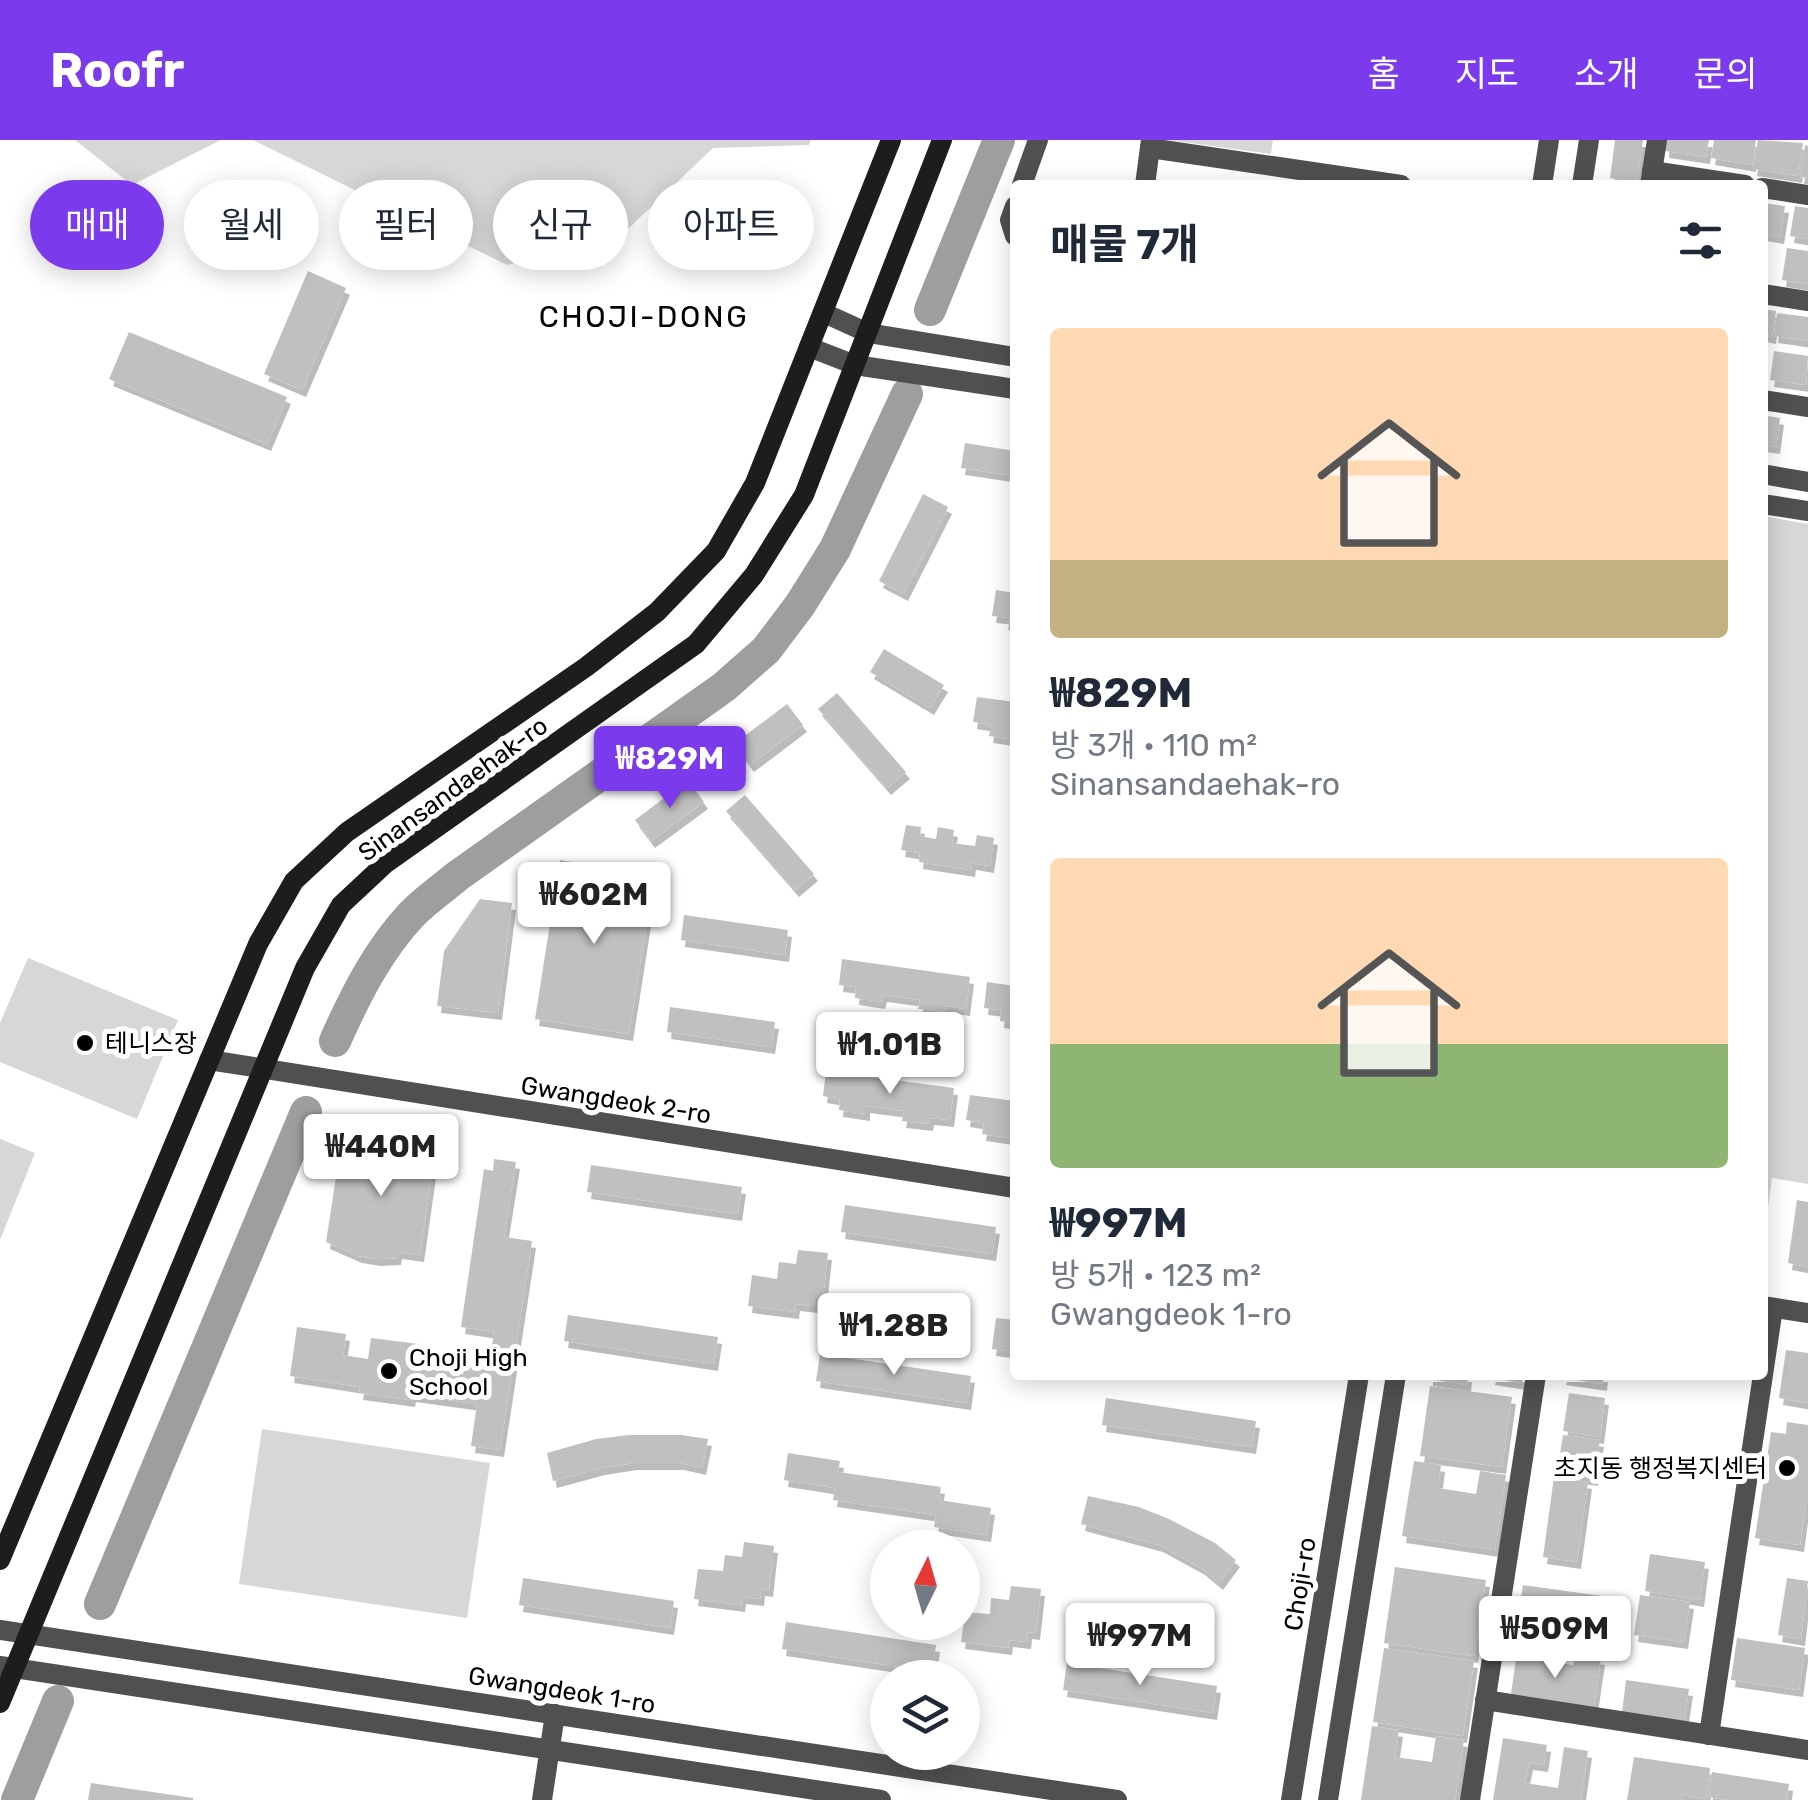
<!DOCTYPE html>
<html lang="ko">
<head>
<meta charset="utf-8">
<style>
  :root { --surface:#fff; --page:#f2f2f3; --text:#1f2937; --muted:#747a83; --accent:#7c3aed }
  body { margin:0; font-family:Rubik,"Noto Sans KR",sans-serif; background:var(--page); color:var(--text); height:100vh; display:flex; flex-direction:column; font-size:38px; white-space:nowrap }
  * { box-sizing:border-box; margin:0 }
  p { font-size:32px; color:var(--muted) }
  .icon { flex:none; width:55px; height:55px; fill:none; stroke:currentColor; stroke-width:2; stroke-linecap:round; stroke-linejoin:round }
  .map { position:relative; flex:1; overflow:hidden }
  .drawer { position:absolute; left:1010px; top:40px; width:758px; height:1200px; display:flex; flex-direction:column; background:var(--surface); border-radius:10px; box-shadow:0 5px 25px #0003 }
  .drawer>* { flex:none }
  .banner { position:absolute; left:30px; top:40px; width:830px; height:90px; display:flex; gap:20px }
  .needle { width:65px; rotate:5deg }
  .buttons { position:absolute; left:870px; top:1390px; display:grid; gap:20px }
  .buttons a { display:grid; place-items:center; width:110px; height:110px; border-radius:50%; background:var(--surface); box-shadow:0 5px 25px #0003; font-size:50px }
  .price { position:absolute; translate:-50% -85px; padding:0 22px; border-radius:10px; background:#fff; color:#222; font-size:32px; line-height:65px; filter:drop-shadow(0 2px 5px #0008) }
  .price::after { content:''; position:absolute; left:50%; top:60px; width:30px; height:22px; margin-left:-15px; background:inherit; clip-path:polygon(0 0,100% 0,50% 100%) }
  .price.on { background:var(--accent); color:#fff }
  ul { padding:0; list-style:none }
  li { display:grid; align-content:center; gap:20px; height:530px; padding:0 40px }
  li span { display:grid; place-items:center; height:310px; border-radius:10px; color:#555 }
  li>.icon { margin-inline-start:auto }
  span .icon { width:180px; height:180px; fill:#fffc; stroke-width:1 }
  li b { font-size:42px }
  h2 { display:flex; justify-content:space-between; align-items:center; height:120px; padding:0 40px; font-size:42px }
  .pill { padding:0 35px; border-radius:45px; background:var(--surface); box-shadow:0 5px 25px #0003; font-size:35px; line-height:90px }
  .pill.on { background:var(--accent); color:#fff }
  header { display:flex; align-items:center; gap:60px; box-sizing:border-box; height:140px; padding:0 50px; background:var(--accent); color:#fff }
  header strong { font-size:48px }
  nav { display:flex; gap:55px; margin-inline-start:auto; font-size:35px }
  .map>svg:first-child { display:block }
</style>
</head>
<body>
<header>
<strong>Roofr</strong>
<nav><a>홈</a><a>지도</a><a>소개</a><a>문의</a></nav>
</header>
<div class="map">
<svg width="1808" height="1660" viewBox="0 0 1808 1660">
  <defs>
    <filter id="shadow"><feDropShadow dx="4" dy="7" stdDeviation="0" flood-color="#0004"/></filter>
  </defs>
  <rect width="100%" height="100%" fill="#fff"/>
  <g fill="#d7d7d7">
    <polygon points="75,0 221,0 132,45"/>
    <polygon points="253,0 811,0 809,5 713,8 630,87 507,125"/>
    <polygon points="1168,0 1273,0 1271,14"/>
    <polygon points="1763,376 1808,384 1808,1044 1772,1038 1763,1106"/>
    <polygon points="28,818 178,880 137,979 0,922 0,883"/>
    <polygon points="0,999 35,1013 0,1100"/>
    <polygon points="262,1289 490,1323 467,1478 239,1444"/>
  </g>
  <g fill="none" stroke-linecap="round" stroke-linejoin="round">
    <g stroke="#9e9e9e" stroke-width="32">
      <polyline points="930,170 999,0"/>
      <path d="M335,901c21,-47 43,-91 78,-128 13,-13 29,-24 43,-36l268,-190 42,-37 34,-45 35,-56 72,-155"/>
      <polyline points="100,1464 306,972"/>
      <polyline points="17,1660 58,1561"/>
    </g>
  </g>
  <g fill="#c0c0c0" filter="url(#shadow)">
    <polygon points="1615,0 1643,0 1637,42 1610,38"/>
    <polygon points="1666,0 1709,0 1706,17 1665,11"/>
    <polygon points="1714,0 1756,0 1752,25 1711,18"/>
    <polygon points="1758,0 1803,3 1798,36 1753,29"/>
    <polygon points="1805,5 1808,6 1808,38 1800,37"/>
    <polygon points="1762,63 1785,66 1780,97 1762,94"/>
    <polygon points="1795,66 1808,68 1808,99 1790,96"/>
    <polygon points="1787,108 1808,111 1808,144 1782,140"/>
    <polygon points="308,131 346,148 302,250 264,234"/>
    <polygon points="1762,169 1776,171 1772,197 1762,195"/>
    <polygon points="1777,173 1808,177 1808,201 1774,196"/>
    <polygon points="129,192 287,257 267,304 109,239"/>
    <polygon points="1774,211 1808,216 1806,245 1770,240"/>
    <polygon points="1762,275 1780,278 1776,307 1762,305"/>
    <polygon points="965,303 1015,311 1015,336 961,328"/>
    <polygon points="923,354 948,367 904,454 879,441"/>
    <polygon points="996,450 1015,453 1015,490 1008,490 1010,478 992,476"/>
    <polygon points="884,509 944,545 930,568 870,532"/>
    <polygon points="837,553 906,632 887,648 818,569"/>
    <polygon points="977,557 1015,562 1015,600 989,596 991,585 973,582"/>
    <polygon points="787,564 803,585 750,625 734,604"/>
    <polygon points="688,640 704,662 651,701 635,680"/>
    <polygon points="745,655 814,734 795,750 726,671"/>
    <polygon points="906,685 921,687 920,696 936,699 938,687 954,690 952,703 975,706 977,695 994,698 990,726 972,723 971,730 919,722 920,713 901,710"/>
    <polygon points="560,720 654,735 629,894 535,879"/>
    <polygon points="480,759 512,763 498,873 437,866 444,811"/>
    <polygon points="684,775 788,790 785,815 681,800"/>
    <polygon points="842,819 970,837 966,869 946,866 945,872 918,869 920,860 883,855 881,862 855,858 856,847 839,845"/>
    <polygon points="987,842 1015,846 1015,883 1000,881 1001,870 984,868"/>
    <polygon points="670,867 775,882 771,907 667,892"/>
    <polygon points="826,931 954,948 950,980 930,978 929,984 902,981 904,971 866,966 866,974 839,970 840,959 823,956"/>
    <polygon points="970,955 1015,961 1015,991 1010,991 1009,998 982,994 984,983 966,980"/>
    <polygon points="374,993 388,993 416,1002 414,1021 433,1024 420,1115 398,1112 397,1118 377,1119 358,1116 326,1102 337,1030 341,1031 343,1022 349,1022 351,1012 358,1012 361,994"/>
    <polygon points="494,1019 516,1022 504,1097 532,1101 500,1310 471,1306 477,1264 412,1255 411,1260 359,1253 360,1247 290,1236 297,1187 346,1194 343,1215 368,1219 371,1198 419,1204 416,1226 463,1234 465,1223 489,1227 494,1192 461,1187 484,1029 493,1031"/>
    <polygon points="591,1025 742,1047 738,1074 587,1052"/>
    <polygon points="1797,1060 1808,1062 1808,1127 1788,1123"/>
    <polygon points="845,1065 996,1087 992,1114 841,1092"/>
    <polygon points="798,1110 828,1113 823,1157 815,1156 814,1166 796,1164 795,1172 748,1166 752,1135 777,1139 779,1122 796,1124"/>
    <polygon points="568,1175 718,1197 714,1224 564,1201"/>
    <polygon points="996,1178 1015,1180 1015,1212 992,1209"/>
    <polygon points="1786,1210 1808,1213 1808,1263 1779,1258"/>
    <polygon points="820,1214 971,1236 967,1263 816,1241"/>
    <polygon points="1429,1235 1468,1235 1467,1245 1429,1239"/>
    <polygon points="1492,1235 1523,1235 1522,1243 1491,1238"/>
    <polygon points="1563,1235 1604,1235 1603,1244 1562,1238"/>
    <polygon points="1430,1246 1512,1257 1502,1327 1420,1316"/>
    <polygon points="1569,1253 1605,1258 1600,1297 1563,1291"/>
    <polygon points="1106,1258 1256,1281 1252,1307 1102,1285"/>
    <polygon points="1787,1282 1808,1285 1808,1362 1806,1361 1800,1405 1755,1398 1771,1292 1786,1294"/>
    <polygon points="629,1295 681,1295 708,1299 702,1328 680,1323 633,1323 601,1328 553,1341 547,1313 596,1299"/>
    <polygon points="1563,1295 1600,1300 1594,1339 1557,1334"/>
    <polygon points="788,1313 840,1321 838,1332 941,1347 939,1360 991,1368 987,1395 934,1387 936,1375 833,1360 835,1348 784,1340"/>
    <polygon points="1414,1321 1441,1325 1438,1348 1476,1354 1480,1331 1506,1335 1495,1410 1402,1396"/>
    <polygon points="1554,1337 1588,1342 1577,1422 1543,1417"/>
    <polygon points="1088,1356 1139,1367 1169,1379 1215,1403 1236,1420 1219,1443 1201,1428 1159,1405 1081,1384"/>
    <polygon points="744,1402 774,1406 769,1450 761,1449 760,1459 742,1457 741,1465 694,1459 698,1429 723,1431 725,1415 742,1417"/>
    <polygon points="1650,1414 1705,1422 1700,1460 1645,1451"/>
    <polygon points="1395,1427 1486,1440 1474,1516 1384,1503"/>
    <polygon points="523,1438 674,1461 670,1488 519,1465"/>
    <polygon points="1787,1438 1808,1441 1801,1499 1778,1495"/>
    <polygon points="1523,1445 1609,1457 1603,1499 1517,1487"/>
    <polygon points="1011,1446 1041,1449 1036,1493 1028,1492 1027,1502 1009,1500 1008,1508 961,1502 965,1472 990,1474 991,1458 1009,1460"/>
    <polygon points="1640,1455 1690,1462 1684,1502 1634,1495"/>
    <polygon points="786,1482 936,1505 932,1532 782,1509"/>
    <polygon points="1737,1498 1805,1508 1799,1550 1731,1540"/>
    <polygon points="1518,1506 1542,1510 1540,1520 1573,1525 1574,1514 1601,1518 1593,1572 1510,1560"/>
    <polygon points="1384,1508 1474,1521 1463,1596 1373,1582"/>
    <polygon points="1067,1523 1217,1546 1213,1573 1063,1550"/>
    <polygon points="1626,1540 1689,1549 1684,1582 1622,1573"/>
    <polygon points="1372,1586 1399,1590 1395,1617 1432,1622 1436,1596 1464,1600 1455,1660 1361,1660"/>
    <polygon points="1503,1598 1547,1605 1544,1625 1529,1623 1525,1643 1558,1648 1564,1607 1588,1611 1581,1660 1493,1660"/>
    <polygon points="1634,1617 1710,1628 1706,1659 1683,1655 1682,1660 1627,1660"/>
    <polygon points="1712,1632 1789,1644 1787,1660 1727,1660 1708,1657"/>
    <polygon points="91,1643 193,1658 193,1660 88,1660"/>
  </g>
  <g fill="none" stroke-linecap="round" stroke-linejoin="round">
    <g stroke="#505050" stroke-width="20">
      <polyline points="1150,8 1401,45"/>
      <polyline points="1652,31 1745,45"/>
      <polyline points="1022,45 1038,0"/>
      <polyline points="1145,45 1151,0"/>
      <polyline points="1650,45 1657,0"/>
      <polyline points="1762,48 1808,55"/>
      <polyline points="1015,66 1010,80 1015,96"/>
      <polyline points="1762,154 1808,161"/>
      <polyline points="1762,260 1808,267"/>
      <polyline points="1485,1560 1808,1610"/>
      <polyline points="1709,1595 1773,1168"/>
      <polyline points="1470,1660 1536,1235"/>
    </g>
    <g stroke="#505050" stroke-width="20">
      <polyline points="1542,45 1549,0"/>
      <polyline points="1582,45 1589,0"/>
      <polyline points="824,173 868,193 1015,217"/>
      <polyline points="809,207 855,225 1015,249"/>
      <polyline points="1762,334 1808,342"/>
      <polyline points="1762,364 1808,371"/>
      <polyline points="209,920 1015,1048"/>
      <polyline points="1762,1166 1808,1173"/>
      <polyline points="0,1490 1117,1660"/>
      <polyline points="0,1526 881,1660"/>
      <polyline points="542,1660 555,1574"/>
      <polyline points="1291,1660 1359,1235"/>
      <polyline points="1328,1660 1396,1235"/>
    </g>
    <g stroke="#1d1d1d" stroke-width="20">
      <polyline points="0,1420 258,804 294,741 347,692 586,527 657,472 716,411 755,343 891,0"/>
      <polyline points="0,1563 305,828 341,765 386,723 696,504 754,435 804,355 942,0"/>
    </g>
  </g>
  <g fill="#000" stroke="#fff" stroke-width="4">
    <circle cx="85" cy="903" r="10"/>
    <circle cx="389" cy="1231" r="10"/>
    <circle cx="1787" cy="1328" r="10"/>
  </g>
  <g text-anchor="middle" dominant-baseline="central" stroke-width="10" stroke-linejoin="round" paint-order="stroke">
    <g font-size="25" fill="#000" stroke="#fff">
      <text transform="translate(453 649) rotate(-36)">Sinansandaehak-ro</text>
      <text transform="translate(616 960) rotate(9)">Gwangdeok 2-ro</text>
      <text transform="translate(1300 1444) rotate(-81)">Choji-ro</text>
      <text transform="translate(562 1550) rotate(9)">Gwangdeok 1-ro</text>
    </g>
    <g font-size="25" fill="#000" stroke="#fff" text-anchor="start">
      <text x="105" y="903">테니스장</text>
      <text x="409" y="1217">Choji High<tspan x="409" dy="29">School</tspan></text>
      <text x="1767" y="1328" text-anchor="end">초지동 행정복지센터</text>
    </g>
    <g font-size="30" letter-spacing="2.5" fill="#000" stroke="#fff">
      <text x="644" y="177">CHOJI-DONG</text>
    </g>
  </g>
</svg>
<div class="buttons">
<a><svg class="needle" viewBox="-14 -14 28 28"><path d="M0-13l5 13h-10z" fill="#e53935"/><path d="M0 13l5-13h-10z" fill="#747a83"/></svg></a>
<a><svg class="icon" aria-label="layers" viewBox="0 0 24 24"><path d="M12 4l9 5-9 5-9-5zM3 14l9 5 9-5"/></svg></a>
</div>
<b class="price on" style="left:670px;top:671px">₩829M</b>
<b class="price" style="left:594px;top:807px">₩602M</b>
<b class="price" style="left:890px;top:957px">₩1.01B</b>
<b class="price" style="left:381px;top:1059px">₩440M</b>
<b class="price" style="left:894px;top:1238px">₩1.28B</b>
<b class="price" style="left:1555px;top:1541px">₩509M</b>
<b class="price" style="left:1140px;top:1548px">₩997M</b>
<div class="banner">
<a class="pill on">매매</a>
<a class="pill">월세</a>
<a class="pill">필터</a>
<a class="pill">신규</a>
<a class="pill">아파트</a>
</div>
<section class="drawer">
<h2>매물 7개<svg class="icon" aria-label="filters" viewBox="0 0 24 24"><path d="M4 7h16M4 17h16"/><circle cx="9" cy="7" r="2"/><circle cx="15" cy="17" r="2"/></svg></h2>
<ul>
<li><span style="background:linear-gradient(#ffd9b3 75%,#c2b280 0)"><svg class="icon" aria-label="home" viewBox="0 0 24 24"><path d="M3 11l9-7 9 7M6 9v11h12V9"/></svg></span><div><b>₩829M</b><p>방 3개 · 110 m²</p><p>Sinansandaehak-ro</p></div></li>
<li><span style="background:linear-gradient(#ffd9b3 60%,#8fb573 0)"><svg class="icon" aria-label="home" viewBox="0 0 24 24"><path d="M3 11l9-7 9 7M6 9v11h12V9"/></svg></span><div><b>₩997M</b><p>방 5개 · 123 m²</p><p>Gwangdeok 1-ro</p></div></li>
</ul>
</section>
</div>
</body>
</html>
